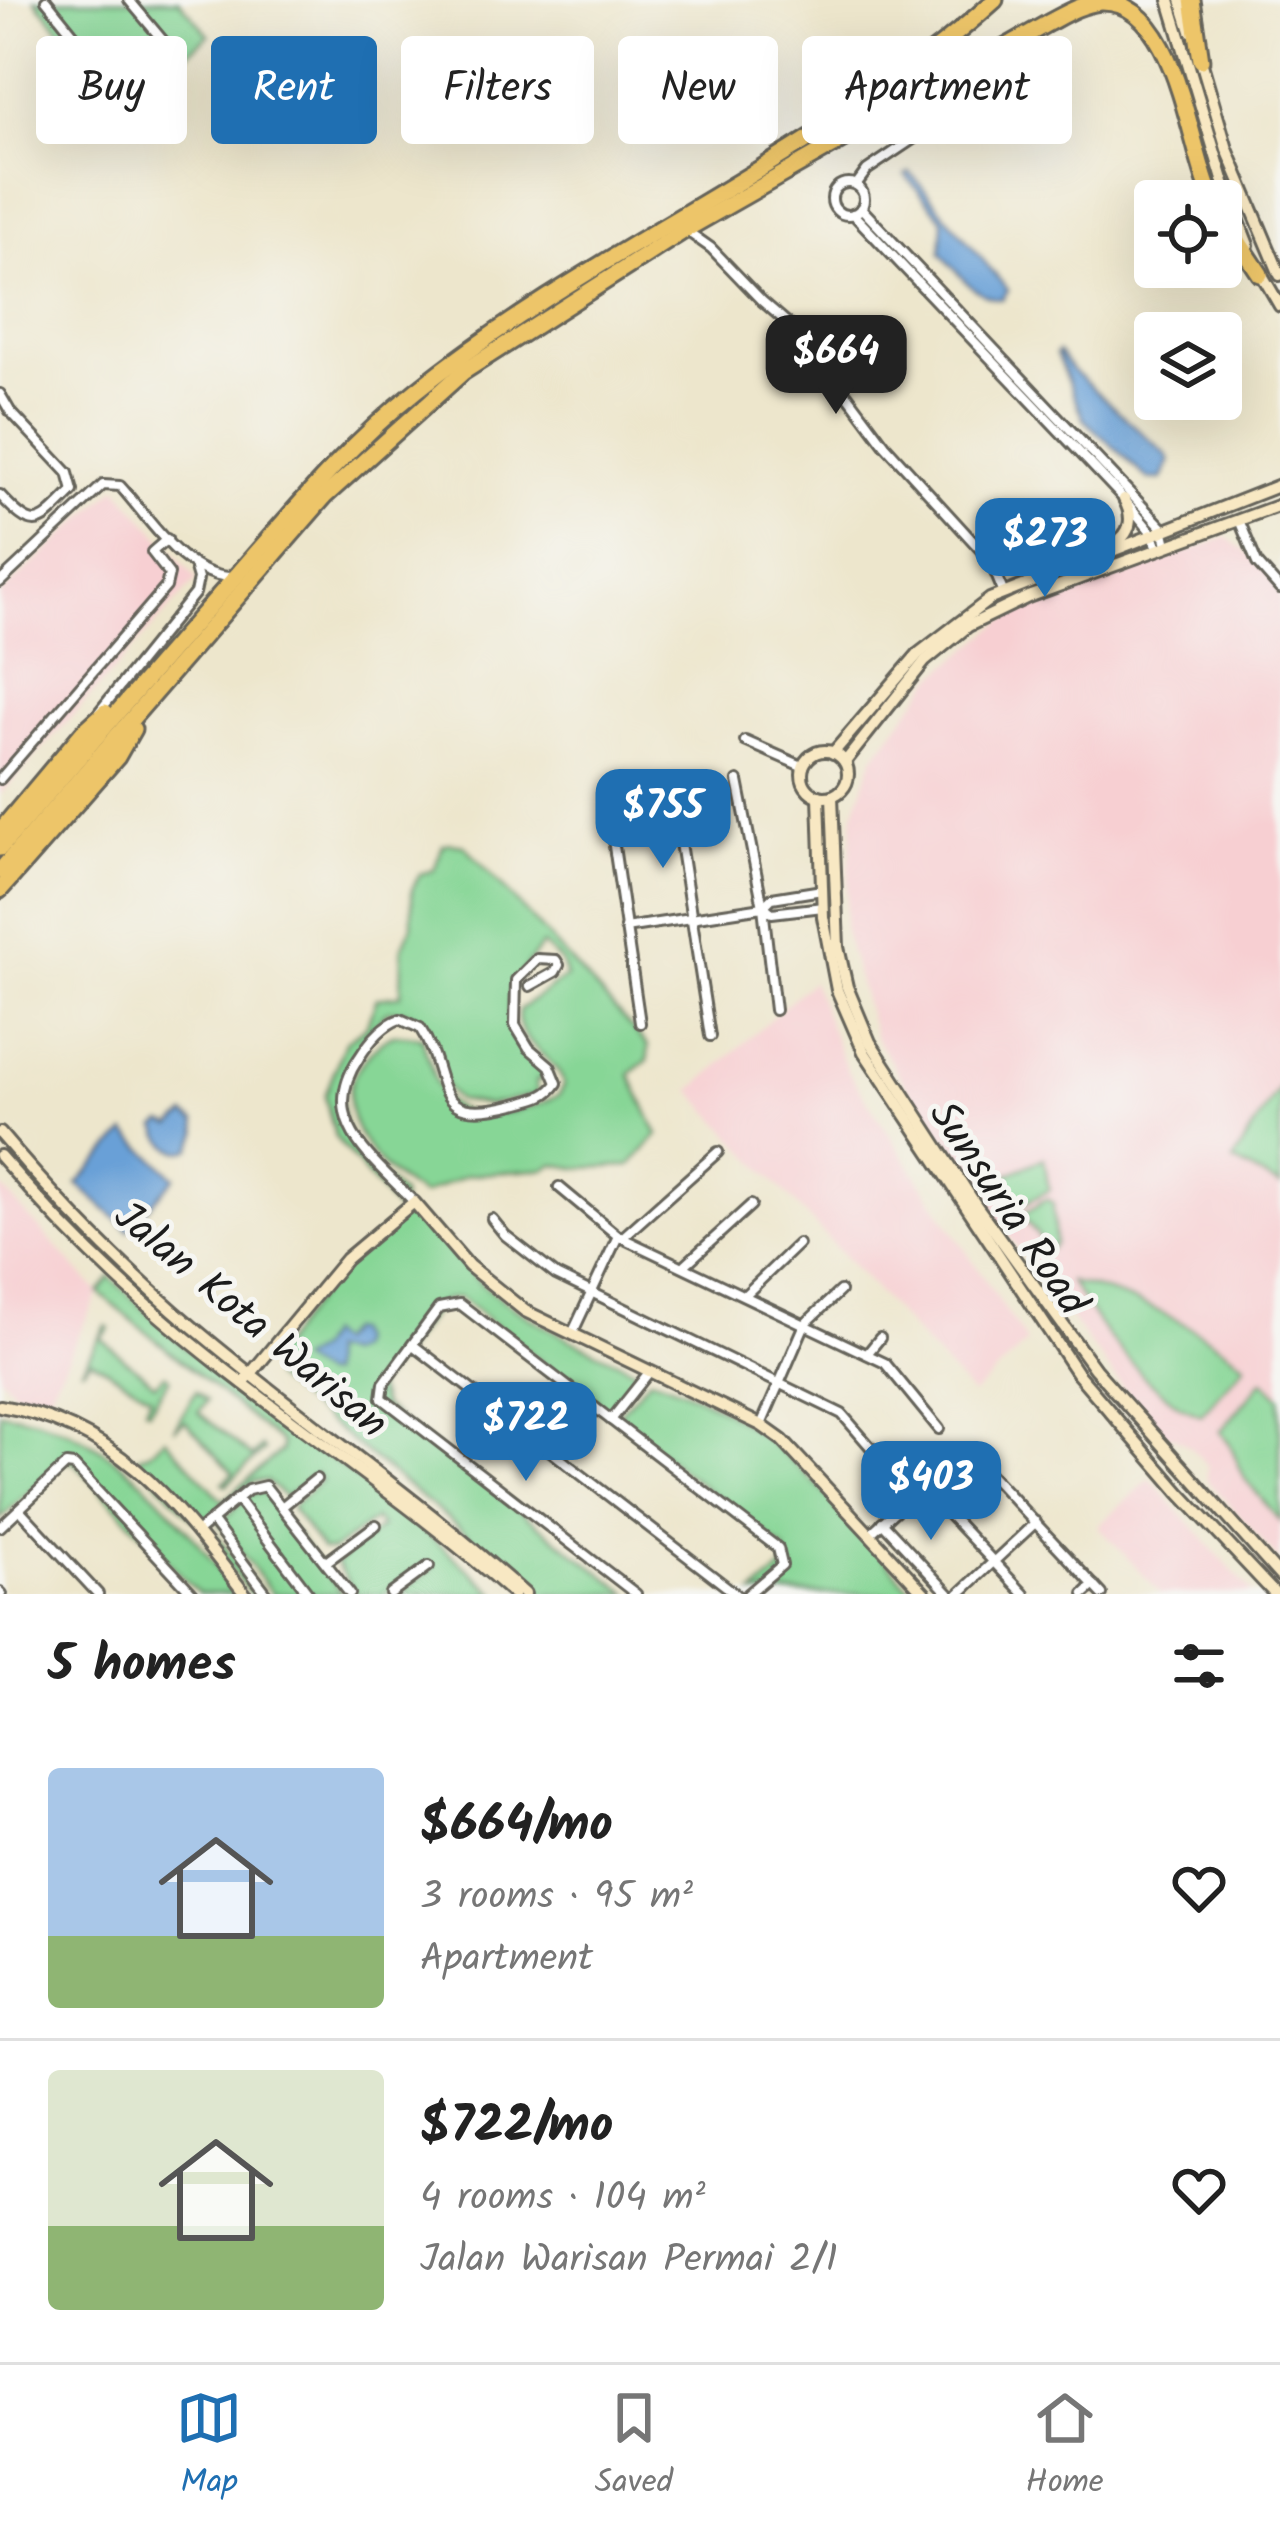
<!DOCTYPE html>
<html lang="en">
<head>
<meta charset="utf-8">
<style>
  :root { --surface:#fff; --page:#f2f2f2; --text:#222; --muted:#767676; --line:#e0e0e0; --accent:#1f6fb2 }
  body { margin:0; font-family:Kalam,sans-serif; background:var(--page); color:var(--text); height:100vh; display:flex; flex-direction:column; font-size:45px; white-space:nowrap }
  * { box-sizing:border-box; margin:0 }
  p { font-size:39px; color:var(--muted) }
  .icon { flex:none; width:66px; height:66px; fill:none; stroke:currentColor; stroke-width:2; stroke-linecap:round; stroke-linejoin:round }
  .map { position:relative; height:1594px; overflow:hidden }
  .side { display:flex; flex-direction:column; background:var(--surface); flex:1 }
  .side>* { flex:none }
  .guide { position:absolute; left:36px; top:36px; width:1209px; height:108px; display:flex; gap:24px }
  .fabs { position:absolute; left:1134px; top:180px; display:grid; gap:24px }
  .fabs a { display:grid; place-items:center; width:108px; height:108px; border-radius:12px; background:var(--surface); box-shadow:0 12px 48px #0002; font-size:60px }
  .price { position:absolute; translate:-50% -102px; padding:0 27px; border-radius:24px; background:var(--accent); color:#fff; font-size:39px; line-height:78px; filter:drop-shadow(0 3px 6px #0008) }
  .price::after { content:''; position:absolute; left:50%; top:72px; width:36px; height:27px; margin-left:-18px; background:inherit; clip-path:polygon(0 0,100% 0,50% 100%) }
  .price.on { background:#222; color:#fff }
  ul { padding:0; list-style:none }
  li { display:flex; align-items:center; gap:36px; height:300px; padding:0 48px }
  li+li { border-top:3px solid var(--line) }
  li span { display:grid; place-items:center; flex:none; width:336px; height:240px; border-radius:12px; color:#555 }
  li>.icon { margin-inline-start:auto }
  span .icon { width:144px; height:144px; fill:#fffc; stroke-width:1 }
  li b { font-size:51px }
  h2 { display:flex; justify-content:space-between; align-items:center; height:144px; padding:0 48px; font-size:51px }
  .pill { padding:0 42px; border-radius:12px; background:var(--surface); box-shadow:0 12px 48px #0002; font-size:42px; line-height:108px }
  .pill.on { background:var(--accent); color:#fff }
  .dock { display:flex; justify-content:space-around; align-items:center; height:168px; border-top:3px solid var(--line); background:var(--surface); font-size:33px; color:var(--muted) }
  .dock a { display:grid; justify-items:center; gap:6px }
  .dock .on { color:var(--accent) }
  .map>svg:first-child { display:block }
</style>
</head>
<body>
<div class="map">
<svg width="1280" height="1594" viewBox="0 0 1280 1594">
  <rect width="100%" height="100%" fill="#f6f6f2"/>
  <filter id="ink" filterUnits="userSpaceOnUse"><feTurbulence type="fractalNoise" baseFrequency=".00833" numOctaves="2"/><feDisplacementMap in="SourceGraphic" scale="24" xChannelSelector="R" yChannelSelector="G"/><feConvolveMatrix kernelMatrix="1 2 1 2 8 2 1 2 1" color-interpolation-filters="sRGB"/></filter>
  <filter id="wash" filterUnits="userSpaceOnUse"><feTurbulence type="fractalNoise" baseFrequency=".004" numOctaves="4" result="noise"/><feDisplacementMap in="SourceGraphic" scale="48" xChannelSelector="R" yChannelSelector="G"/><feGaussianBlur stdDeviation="2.7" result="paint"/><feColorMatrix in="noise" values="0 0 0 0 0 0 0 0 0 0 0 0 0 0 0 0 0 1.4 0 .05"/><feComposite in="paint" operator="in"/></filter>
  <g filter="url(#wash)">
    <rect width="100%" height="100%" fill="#ede6cc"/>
    <g fill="#f7cfd2">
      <polygon points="117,487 197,579 0,795 0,595"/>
      <polygon points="1227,537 1280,580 1280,1561 1207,1480 1207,1465 1190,1447 1173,1436 1161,1438 967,1181 875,1037 844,931 854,813 873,759 934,677 1012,614"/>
      <polygon points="812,981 847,1070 1027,1343 972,1395 691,1091"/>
      <polygon points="0,1186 99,1293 44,1404 19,1396 0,1376"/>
      <polygon points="1150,1479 1253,1594 1161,1594 1098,1526"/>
    </g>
    <g fill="#87d696" stroke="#527959" stroke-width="3">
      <polygon points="35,0 179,0 209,35 125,106"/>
      <path d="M450,843l14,2 184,201v14l-18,14 28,61 -28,31 -54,2 -22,-4 -8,5 -79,6 -45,20c-43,-22 -96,-82 -62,-130 10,-13 20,-26 36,-31l25,3c8,18 10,39 20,56 21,36 88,18 118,2l5,-10c-7,-30 -52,-41 -45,-75l47,-33 -5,-15 -19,-17c-19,24 -48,57 -25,94 9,14 22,24 33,36l-14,6 1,13 -48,11 -32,-5c-31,-25 -13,-98 -70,-89 -43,50 -67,94 -20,150 11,13 24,22 34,34v10l-5,5 -61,-73 -10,-41 20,-54 21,-16 11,-28 24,-3 1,-47 10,-23v-36l8,-15 14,-4 9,-25z"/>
      <polygon points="1280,1086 1280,1186 1233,1161"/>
      <polygon points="1044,1158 1049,1190 1016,1208 1001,1187 1001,1178"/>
      <polygon points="1046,1199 1053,1203 1055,1244 1049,1250 1022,1215"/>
      <path d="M409,1215c30,9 51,51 75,71 45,36 98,59 150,83l3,9 -23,31 -9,2 -146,-114 -16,3 -67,87 7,20 246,187h-94l-22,-23 -241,-193 -2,-15 6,-11 59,-78 65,-58z"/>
      <polygon points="110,1277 188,1350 411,1520 497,1594 398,1594 433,1568 428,1561 384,1594 356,1594 336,1564 381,1527 375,1519 332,1551 322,1550 291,1508 321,1480 316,1473 285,1497 266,1481 254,1481 205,1521 193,1519 140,1463 139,1456 149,1453 165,1438 223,1501 281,1451 281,1443 99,1293"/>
      <path d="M1070,1282c66,14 122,41 176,82l-45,51 -21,-9 -34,-27 -38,-42z"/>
      <polygon points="106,1326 110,1328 101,1339 155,1384 165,1374 170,1378 149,1410 145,1408 151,1396 91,1360 81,1370"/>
      <path d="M650,1378c118,35 187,129 265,216h-161l32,-29 -1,-15 -164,-128v-11z"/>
      <polygon points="1263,1380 1280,1397 1280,1521 1245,1479 1229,1442 1220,1432"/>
      <polygon points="196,1391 207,1401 198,1412 252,1457 261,1447 264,1450 226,1485 223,1483 233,1473 185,1421 174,1429"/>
      <path d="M0,1412c113,14 174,99 238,182h-39l-125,-132 -11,-2 -63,59z"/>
      <polygon points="262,1491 265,1493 342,1594 272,1594 219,1523 251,1494"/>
      <polygon points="208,1529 212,1529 262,1594 251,1594 206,1538"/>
    </g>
    <g fill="#69a0d7" stroke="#425e7a" stroke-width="3">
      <path d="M910,172l98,118 -6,9c-28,-1 -44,-26 -61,-46l2,-33 -38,-45z"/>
      <polygon points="1058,352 1072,370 1166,454 1170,461 1162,479 1148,479 1084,419 1056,354"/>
      <path d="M186,1115l10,7 2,11 -6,15c-16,9 -30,-6 -35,-21l6,-4 9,3z"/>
      <polygon points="126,1133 175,1177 129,1230 77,1184"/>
      <polygon points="346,1330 352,1331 357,1340 355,1349 346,1354 329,1351 328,1375 321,1375 298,1361 316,1350 326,1334 336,1343"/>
    </g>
  </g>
  <g filter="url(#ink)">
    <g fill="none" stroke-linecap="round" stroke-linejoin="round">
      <g stroke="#65635a" stroke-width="14">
        <g id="street">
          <polyline points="46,0 103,71"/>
          <polyline points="129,0 175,55"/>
          <circle cx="848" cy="199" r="16"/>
          <polyline points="856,185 867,170 985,91"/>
          <polyline points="861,208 1163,528 1167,545"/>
          <polyline points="853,214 1124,499 1152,533 1158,548"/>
          <polyline points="687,231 711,248 762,301 805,338 885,445 990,560 1004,594"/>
          <path d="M0,394l10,17 58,62 5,18c-35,35 -37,43 -73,4"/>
          <polyline points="1239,520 1257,563 1280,589"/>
          <path d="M0,582l103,-97 17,1c31,34 63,91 113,91"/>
          <polyline points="99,712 195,593 198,579 195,569"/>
          <polyline points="745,741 804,767"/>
          <polyline points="0,779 166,587 169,574 152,552 167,539"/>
          <polyline points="738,781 763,907 775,1010"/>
          <polyline points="676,817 710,1036"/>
          <polyline points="614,846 640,1023"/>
          <polyline points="765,907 772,913 823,907"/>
          <polyline points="625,928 763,907 772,898 822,890"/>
          <polyline points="559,1187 618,1236 885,1363 939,1429"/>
          <path d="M414,1202c-40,-43 -98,-81 -55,-144 10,-16 24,-33 41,-39l20,9c33,51 6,99 95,76 17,-5 32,-6 42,-21l-7,-17 -21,-18 -14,-23 1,-45 21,-21 19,1 3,5 -4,7 -25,14"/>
          <polyline points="492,1219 505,1235 556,1275 842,1414 887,1466"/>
          <polyline points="623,1237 718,1152"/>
          <polyline points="686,1264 751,1205"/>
          <polyline points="745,1295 798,1244"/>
          <polyline points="572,1334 618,1236"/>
          <polyline points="413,1345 736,1594"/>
          <polyline points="867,1354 880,1338"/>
          <polyline points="611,1420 650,1371"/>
          <polyline points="761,1425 805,1324 840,1291"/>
          <polyline points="923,1487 1024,1594"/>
          <polyline points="237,1499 309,1594"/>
          <polyline points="284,1505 316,1479"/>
          <polyline points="19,1509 98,1594"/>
          <polyline points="211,1520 267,1594"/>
          <polyline points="882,1522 949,1594"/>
          <polyline points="0,1527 66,1465 74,1466 193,1594"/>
          <polyline points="197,1532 248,1490 265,1486 350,1594"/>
          <polyline points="870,1534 961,1451 969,1452 1102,1594"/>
          <polyline points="326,1562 376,1525"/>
          <polyline points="0,1592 2,1594"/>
          <polyline points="391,1594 429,1566"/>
          <polyline points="636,1594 382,1398 384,1383 439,1308 460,1304 778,1548 782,1565 748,1594"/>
          <polyline points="959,1594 1036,1522"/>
          <polyline points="1084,1594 1094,1585"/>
        </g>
      </g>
      <g stroke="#65635a" stroke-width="16">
        <g id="secondary">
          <polyline points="1169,0 1224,183 1248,245"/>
          <polyline points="1181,0 1191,31"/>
          <polyline points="1199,54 1227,149 1280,275"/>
          <polyline points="1258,268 1280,306"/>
          <path d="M1113,544c19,-10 21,-27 11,-45"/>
          <circle cx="825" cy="774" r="23"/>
          <polyline points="833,753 918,654 990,599 1280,485"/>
          <polyline points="845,762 925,661 968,626 1028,597 1280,505"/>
          <polyline points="819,796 823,917 837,990 864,1052 1077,1373 1180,1493 1275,1594"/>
          <polyline points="832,796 838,947 847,987 870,1042 975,1204 1095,1369 1280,1576"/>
          <path d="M0,1133c53,63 111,123 174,178 113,98 239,182 351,283"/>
          <path d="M0,1156c38,44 78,86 120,125 123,114 269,202 394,313"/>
          <polyline points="243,1383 346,1259 414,1202 469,1266 525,1311 761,1425 782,1440 925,1594"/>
          <path d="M0,1406c119,19 177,100 245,188"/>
        </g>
      </g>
      <g stroke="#65635a" stroke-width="21">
        <g id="highway">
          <polyline points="1192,0 1201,60"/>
          <polyline points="1221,215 1260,274"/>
          <polyline points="0,831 83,732 105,712"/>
          <path d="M0,848c80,-91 158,-184 239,-275 56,-64 110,-129 177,-182 183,-147 404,-232 579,-391"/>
          <path d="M0,871l324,-374 139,-125 222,-142 363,-207c17,-9 33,-19 53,-21 77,-2 87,147 112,199"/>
          <polyline points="0,890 117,757 133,729"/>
        </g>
      </g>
      <use href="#street" stroke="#fff" stroke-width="8"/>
      <use href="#secondary" stroke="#f8e8c3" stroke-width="10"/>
      <use href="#highway" stroke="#edc569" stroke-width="15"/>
    </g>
  </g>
  <g text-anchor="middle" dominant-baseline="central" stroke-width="10" stroke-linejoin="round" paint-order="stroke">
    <g font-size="42" fill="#1c1c1c" stroke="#f6f6f2">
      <text transform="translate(1007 1209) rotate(56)">Sunsuria Road</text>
      <text transform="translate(250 1321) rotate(40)">Jalan Kota Warisan</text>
    </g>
  </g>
</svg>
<div class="fabs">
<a><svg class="icon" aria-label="locate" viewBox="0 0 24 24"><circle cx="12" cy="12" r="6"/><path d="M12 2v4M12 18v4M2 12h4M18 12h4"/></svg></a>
<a><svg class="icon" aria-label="layers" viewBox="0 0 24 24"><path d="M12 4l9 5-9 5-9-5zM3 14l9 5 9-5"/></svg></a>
</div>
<b class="price on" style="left:836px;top:417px">$664</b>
<b class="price" style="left:1045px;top:600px">$273</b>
<b class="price" style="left:663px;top:871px">$755</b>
<b class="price" style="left:526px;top:1484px">$722</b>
<b class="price" style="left:931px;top:1543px">$403</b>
<div class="guide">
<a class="pill">Buy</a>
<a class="pill on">Rent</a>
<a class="pill">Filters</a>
<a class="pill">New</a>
<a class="pill">Apartment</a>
</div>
</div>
<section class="side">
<h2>5 homes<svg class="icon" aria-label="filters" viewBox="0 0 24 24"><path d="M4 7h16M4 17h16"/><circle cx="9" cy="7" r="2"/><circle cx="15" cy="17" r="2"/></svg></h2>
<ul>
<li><span style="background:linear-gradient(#a9c7e8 70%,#8fb573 0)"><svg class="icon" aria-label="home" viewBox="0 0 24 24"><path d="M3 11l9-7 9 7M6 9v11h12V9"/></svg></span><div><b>$664/mo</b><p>3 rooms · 95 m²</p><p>Apartment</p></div><svg class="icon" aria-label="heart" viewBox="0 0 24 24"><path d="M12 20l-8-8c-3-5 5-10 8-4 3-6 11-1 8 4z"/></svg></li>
<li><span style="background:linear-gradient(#dfe7d0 65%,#8fb573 0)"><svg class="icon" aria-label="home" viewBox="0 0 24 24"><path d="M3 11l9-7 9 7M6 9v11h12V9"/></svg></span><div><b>$722/mo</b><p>4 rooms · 104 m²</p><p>Jalan Warisan Permai 2/1</p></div><svg class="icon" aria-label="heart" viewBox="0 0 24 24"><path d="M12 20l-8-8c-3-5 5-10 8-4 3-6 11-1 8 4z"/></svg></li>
</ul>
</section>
<nav class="dock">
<a class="on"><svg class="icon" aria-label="map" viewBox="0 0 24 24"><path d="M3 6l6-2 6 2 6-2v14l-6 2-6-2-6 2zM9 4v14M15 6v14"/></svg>Map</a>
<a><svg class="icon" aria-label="saved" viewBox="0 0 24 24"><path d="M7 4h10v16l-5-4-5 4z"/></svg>Saved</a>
<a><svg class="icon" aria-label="home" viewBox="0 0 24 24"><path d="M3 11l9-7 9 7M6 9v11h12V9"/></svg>Home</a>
</nav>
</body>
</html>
